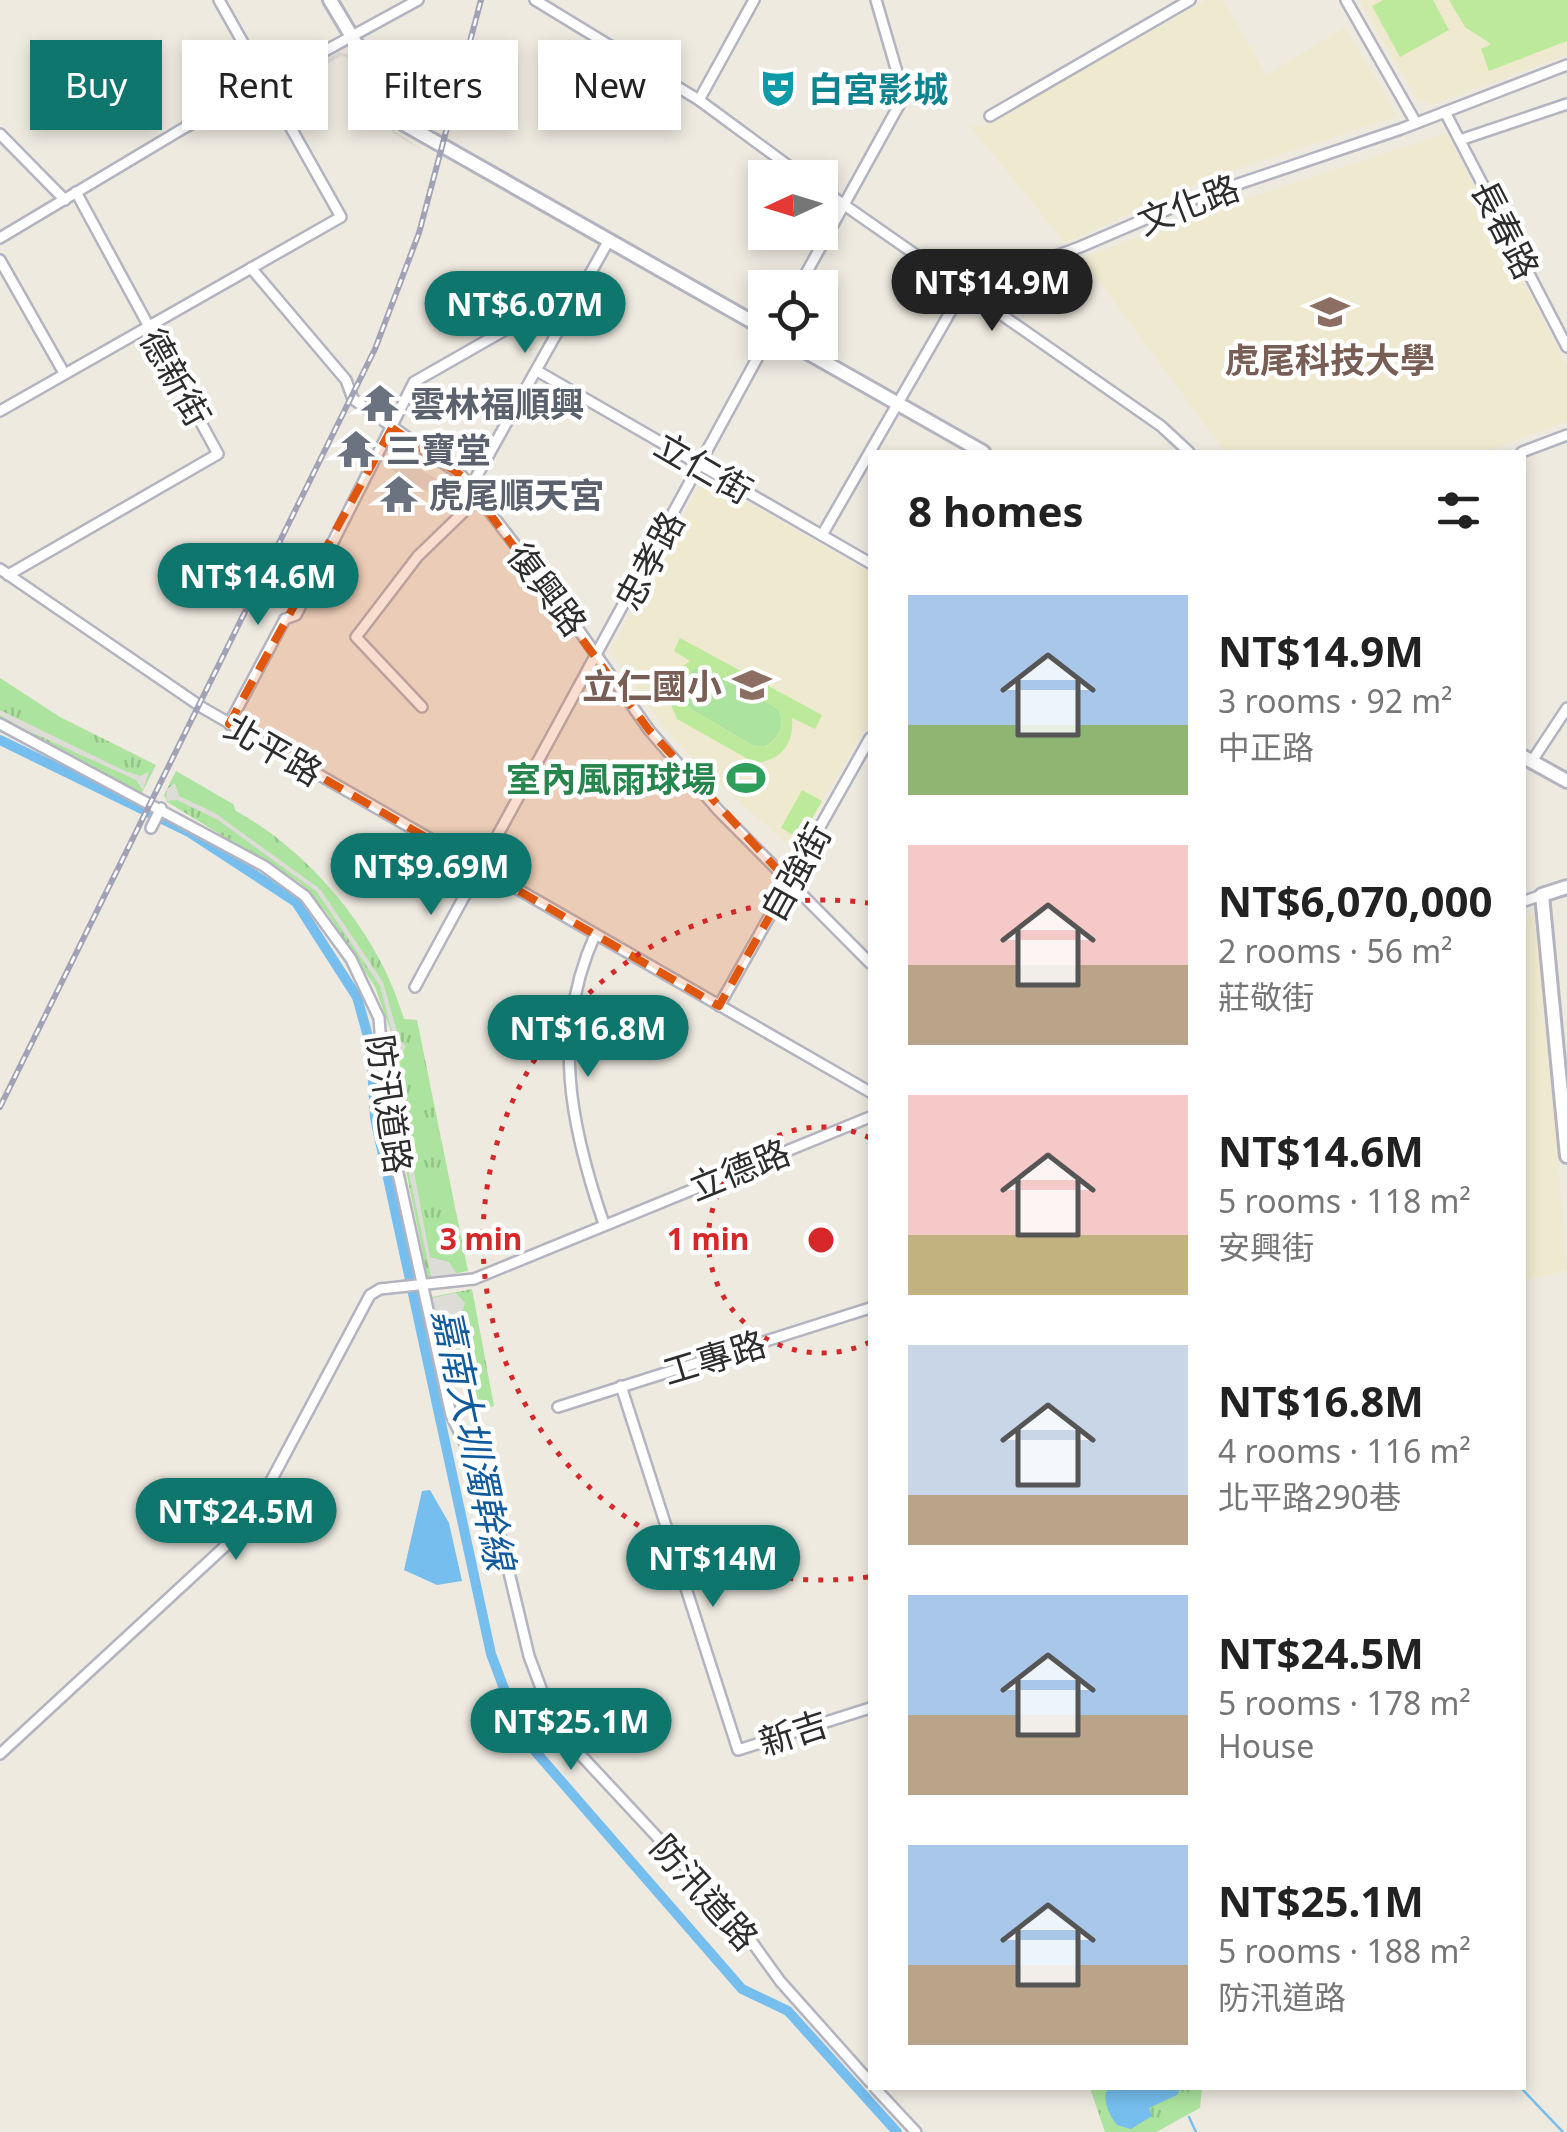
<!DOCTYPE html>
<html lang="en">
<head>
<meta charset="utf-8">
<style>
  :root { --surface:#fff; --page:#f2f2f2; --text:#222; --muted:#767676; --accent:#0f766e }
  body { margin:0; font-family:"Noto Sans","Noto Sans TC",sans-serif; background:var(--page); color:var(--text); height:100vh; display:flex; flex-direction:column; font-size:38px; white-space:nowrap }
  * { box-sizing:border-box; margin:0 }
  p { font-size:32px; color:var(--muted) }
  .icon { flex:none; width:55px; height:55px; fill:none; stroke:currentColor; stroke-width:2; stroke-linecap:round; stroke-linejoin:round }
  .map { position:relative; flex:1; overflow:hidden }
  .side { position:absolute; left:868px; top:450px; width:658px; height:1640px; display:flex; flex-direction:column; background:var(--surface); border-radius:0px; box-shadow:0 5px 15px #0003 }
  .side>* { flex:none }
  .banner { position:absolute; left:30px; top:40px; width:688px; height:90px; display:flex; gap:20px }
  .needle { width:65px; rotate:266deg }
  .controls { position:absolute; left:748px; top:160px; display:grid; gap:20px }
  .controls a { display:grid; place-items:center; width:90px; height:90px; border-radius:0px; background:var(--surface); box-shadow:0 5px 15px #0003; font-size:50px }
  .price { position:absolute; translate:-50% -85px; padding:0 22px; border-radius:35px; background:var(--accent); color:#fff; font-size:32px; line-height:65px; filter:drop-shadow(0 2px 5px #0008) }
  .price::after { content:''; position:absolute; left:50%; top:60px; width:30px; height:22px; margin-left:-15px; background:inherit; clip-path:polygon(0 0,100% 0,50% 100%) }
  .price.current { background:#222; color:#fff }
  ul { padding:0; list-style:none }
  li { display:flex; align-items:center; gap:30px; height:250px; padding:0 40px }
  li span { display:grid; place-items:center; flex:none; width:280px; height:200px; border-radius:0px; color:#555 }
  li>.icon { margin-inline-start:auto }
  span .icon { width:120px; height:120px; fill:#fffc; stroke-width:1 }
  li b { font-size:42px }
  h2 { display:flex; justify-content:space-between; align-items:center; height:120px; padding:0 40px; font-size:42px }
  .tag { padding:0 35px; border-radius:0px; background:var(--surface); box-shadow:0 5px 15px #0003; font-size:35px; line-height:90px }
  .tag.current { background:var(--accent); color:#fff }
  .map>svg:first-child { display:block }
</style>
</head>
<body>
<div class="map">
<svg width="1567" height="2132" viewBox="0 0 1567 2132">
  <defs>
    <pattern id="park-tufts" width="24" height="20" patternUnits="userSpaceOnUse" patternTransform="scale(2.5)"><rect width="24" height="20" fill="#ace39e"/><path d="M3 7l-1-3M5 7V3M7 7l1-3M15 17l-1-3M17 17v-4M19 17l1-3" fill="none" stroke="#94c388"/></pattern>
  </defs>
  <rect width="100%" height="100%" fill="#eeeae0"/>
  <g fill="#efe9d0">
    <polygon points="1207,0 1223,0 1266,75 1345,27 1398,116 1217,175 1065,243 970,126 985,125"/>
    <polygon points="1359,0 1567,0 1567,55 1434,104 1417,100"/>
    <polygon points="1447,133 1567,366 1567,421 1485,452 1225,452 1082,258 1199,214"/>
    <polygon points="704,477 870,573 870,720 794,850 697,764 662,725 610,651"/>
    <polygon points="1533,915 1539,921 1567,1270 1523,1281 1522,918"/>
  </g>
  <path fill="#ace39e" d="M693,669h13l71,39c10,15 3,31 -13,39l-12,-2 -63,-37 -9,-22z"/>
  <g fill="url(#park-tufts)">
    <polygon points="0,678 60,717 156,765 142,793 0,719"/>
    <path d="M176,771l57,33 3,7c75,41 144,124 168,208l13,1 51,251 -40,8 -27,-133 -11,-117 -15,-42 -48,-74 -28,-31 -132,-80 -3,-7z"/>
    <polygon points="472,1289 494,1406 457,1413 468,1409 459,1362 446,1362 432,1297"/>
    <polygon points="1090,2088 1202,2088 1200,2108 1156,2132 1105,2132"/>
  </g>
  <g fill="#bdea9a" fill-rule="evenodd">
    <polygon points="1383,0 1433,0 1449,30 1400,57 1372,6"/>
    <polygon points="1449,0 1567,0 1567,41 1489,71 1481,49 1491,44 1465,27"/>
    <path d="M680,638l142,77 -7,14 -23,-11c2,26 -10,42 -37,45l-78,-44 -10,-24 6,-21 17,-13 -16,-10zM693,669h13l71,39c10,15 3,31 -12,39l-13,-2 -63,-37 -9,-22z"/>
    <polygon points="802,790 822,801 800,839 781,828"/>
  </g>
  <g fill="#dedcd7">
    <polygon points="339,52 351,56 395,131 425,152 393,133 347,57 341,56 278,92 281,86"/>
    <polygon points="398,455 441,482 431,494 389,468"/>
    <polygon points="0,710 125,771 141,776 149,771 143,791 136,780 22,728 0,715"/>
    <polygon points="175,783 179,796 215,813 320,889 383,982 399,1039 406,1046 400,1058 402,1107 430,1257 449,1262 457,1275 432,1281 401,1136 394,1040 380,986 317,892 218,820 177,800 166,801 167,789"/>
    <polygon points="456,1293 465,1303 460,1320 475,1358 470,1382 475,1397 468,1409 472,1397 466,1382 472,1355 464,1344 454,1340 458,1362 446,1362 432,1298"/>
  </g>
  <g fill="#75beee">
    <polygon points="430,1490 449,1523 462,1581 437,1585 404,1570 422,1491"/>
    <path d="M1109,2088h72l-4,7 -28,13 3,8 -21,13 -14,-4c-7,-9 -17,-28 -8,-37z"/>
  </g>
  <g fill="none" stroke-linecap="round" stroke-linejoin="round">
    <g stroke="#75beee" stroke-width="2.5">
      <polyline points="1521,2088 1563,2132"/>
      <polyline points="1189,2117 1196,2132"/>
    </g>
    <polyline stroke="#75beee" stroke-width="10" points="0,740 189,832 296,902 357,997 371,1047 375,1118 491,1654 508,1699 528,1743 742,1989 788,2011 897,2132"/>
    <g stroke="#b3b4c0" stroke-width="14">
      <g id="street">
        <polyline points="535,0 699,100 805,178"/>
        <polyline points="1346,0 1416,123"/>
        <polyline points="699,100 754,0"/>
        <polyline points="1445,112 1567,347"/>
        <polyline points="990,116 1190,0"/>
        <polyline points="0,134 65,200"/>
        <polyline points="1460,140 1567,104"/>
        <polyline points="820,188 1161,426 1189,452"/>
        <polyline points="0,238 184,128 418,0"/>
        <polyline points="0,260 64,373"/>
        <polyline points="251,268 346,380 353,399 462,476 557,599 649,730 718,810 870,963"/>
        <polyline points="798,288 904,96 876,0"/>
        <polyline points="539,372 870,563"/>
        <polyline points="0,411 341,217 219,0"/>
        <polyline points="1522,452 1567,435"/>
        <polyline points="470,488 609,240"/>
        <polyline points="822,535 963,290 1080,247 1185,202 1401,129 1567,65"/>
        <polyline points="0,569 203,708 870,1092"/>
        <polyline points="8,575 218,454 76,192"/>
        <polyline points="422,707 356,637 418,556 478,498"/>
        <polyline points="0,724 264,866 305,896 351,959 379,1018 387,1123 451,1415 491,1497 529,1656 548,1707 578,1752 742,1928 780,1981 870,2082"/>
        <polyline points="229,724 285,619 296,615 414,382 542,309 569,310"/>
        <polyline points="1532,761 1567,708"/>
        <polyline points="151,828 161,808"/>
        <polyline points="1522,902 1542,895"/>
        <path d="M595,935c-44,98 -25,190 9,289"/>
        <polyline points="415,987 766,342"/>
        <polyline points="719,1006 870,738"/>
        <polyline points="621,1386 738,1750 870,1708"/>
        <polyline points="558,1407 870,1308"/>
        <polyline points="0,1754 247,1526 370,1295 380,1289 474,1279 870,1117"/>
        <polyline points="875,2088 916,2132"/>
      </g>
    </g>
    <g stroke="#b3b4c0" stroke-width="18">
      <g id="secondary">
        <polyline points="330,0 404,124 765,329"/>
        <polyline points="789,342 983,452"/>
        <polyline points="1522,756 1567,781"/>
        <polyline points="1567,887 1542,895 1567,1156"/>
      </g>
    </g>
    <use href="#street" stroke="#fff" stroke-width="9"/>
    <use href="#secondary" stroke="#fff" stroke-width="12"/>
    <g stroke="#a2a2b7" stroke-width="6">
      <polyline id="rail" points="0,1107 375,349 419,233 481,0"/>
    </g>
    <use href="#rail" stroke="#fff" stroke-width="2.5" stroke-dasharray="8" stroke-linecap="butt"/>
  </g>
  <path fill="#df570e" fill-opacity="0.2" stroke="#df570e" stroke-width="8" stroke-dasharray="20 12" stroke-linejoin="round" d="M392,428l70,48 187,254 140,152 -70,124 -490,-282z"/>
  <g fill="none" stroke="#d62828" stroke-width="5" stroke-dasharray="5 10">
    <path d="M870 1342A113 113 0 1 1 870 1138"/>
    <path d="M868 1577A340 340 0 1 1 868 903"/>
  </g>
  <defs>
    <g id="theatre-bare" transform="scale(3)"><path d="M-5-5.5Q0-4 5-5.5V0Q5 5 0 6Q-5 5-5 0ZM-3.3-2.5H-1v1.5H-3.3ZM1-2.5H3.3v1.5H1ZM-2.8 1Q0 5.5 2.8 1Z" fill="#0f9aa8" stroke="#fff" stroke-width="2.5" paint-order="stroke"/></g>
    <g id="university-bare" transform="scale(3)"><path d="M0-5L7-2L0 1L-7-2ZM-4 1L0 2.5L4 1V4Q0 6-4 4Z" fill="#8d6e63" stroke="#fff" stroke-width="2.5" paint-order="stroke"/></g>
    <g id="temple-bare" transform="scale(3)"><path d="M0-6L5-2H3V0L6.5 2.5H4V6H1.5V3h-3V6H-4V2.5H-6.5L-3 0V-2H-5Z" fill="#6b7280" stroke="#fff" stroke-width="2.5" paint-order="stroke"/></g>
    <g id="school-bare" transform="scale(3)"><path d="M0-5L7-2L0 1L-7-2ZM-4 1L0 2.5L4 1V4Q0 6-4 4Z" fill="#8d6e63" stroke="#fff" stroke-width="2.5" paint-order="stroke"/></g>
    <g id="stadium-bare" transform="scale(3)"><path d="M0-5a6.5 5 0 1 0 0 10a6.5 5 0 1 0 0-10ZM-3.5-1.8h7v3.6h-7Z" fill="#2e9e5b" stroke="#fff" stroke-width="2.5" paint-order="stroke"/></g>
  </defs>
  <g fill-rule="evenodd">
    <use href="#theatre-bare" x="778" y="88"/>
    <use href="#university-bare" x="1330" y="312"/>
    <use href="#temple-bare" x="380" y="403"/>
    <use href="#temple-bare" x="356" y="449"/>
    <use href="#temple-bare" x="399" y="494"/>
    <use href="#school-bare" x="752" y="685"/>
    <use href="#stadium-bare" x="746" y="778"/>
  </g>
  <g text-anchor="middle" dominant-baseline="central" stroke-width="9" stroke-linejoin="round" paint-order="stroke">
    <g font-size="35" font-weight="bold" fill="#0d838f" stroke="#fff" text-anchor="start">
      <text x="808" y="88">白宮影城</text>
    </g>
    <g font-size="35" fill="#2d2d2d" stroke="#fff">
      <text transform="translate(1188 204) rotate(-21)">文化路</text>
      <text transform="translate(1506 229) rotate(63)">長春路</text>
      <text transform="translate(176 377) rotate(61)">德新街</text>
      <text transform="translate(704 467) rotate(30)">立仁街</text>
      <text transform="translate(649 560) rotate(-62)">忠孝路</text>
      <text transform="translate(548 589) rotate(53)">復興路</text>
      <text transform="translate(274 749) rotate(30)">北平路</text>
      <text transform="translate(795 872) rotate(-61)">自強街</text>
      <text transform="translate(390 1104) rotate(82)">防汛道路</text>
      <text transform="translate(739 1169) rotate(-22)">立德路</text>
      <text transform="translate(714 1357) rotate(-17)">工專路</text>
      <text transform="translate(793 1732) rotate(-18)">新吉</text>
      <text transform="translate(705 1892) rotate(48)">防汛道路</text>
    </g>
    <g font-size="35" font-weight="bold" fill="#785e54" stroke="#fff">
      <text x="1330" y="359">虎尾科技大學</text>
      <text x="722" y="685" text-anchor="end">立仁國小</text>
    </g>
    <g font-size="35" font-weight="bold" fill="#5b616d" stroke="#fff" text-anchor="start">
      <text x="410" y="403">雲林福順興</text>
      <text x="386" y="449">三寶堂</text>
      <text x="429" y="494">虎尾順天宮</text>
    </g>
    <g font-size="35" font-weight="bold" fill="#27864d" stroke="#fff" text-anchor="end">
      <text x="716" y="778">室內風雨球場</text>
    </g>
    <g font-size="38" font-style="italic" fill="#105a9e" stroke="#fff">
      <text transform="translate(475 1439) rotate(78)">嘉南大圳濁幹線</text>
    </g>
  </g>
  <circle cx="821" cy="1240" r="15" fill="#d62828" stroke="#fff" stroke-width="5"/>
  <g font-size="30" text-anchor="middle" font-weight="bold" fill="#d62828" stroke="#fff" stroke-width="9" stroke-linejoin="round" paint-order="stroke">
    <text x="481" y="1250">3 min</text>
    <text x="708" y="1250">1 min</text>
  </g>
</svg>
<div class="controls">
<a><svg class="needle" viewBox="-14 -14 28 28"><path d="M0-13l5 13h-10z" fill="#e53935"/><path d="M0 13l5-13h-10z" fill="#767676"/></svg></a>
<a><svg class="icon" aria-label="locate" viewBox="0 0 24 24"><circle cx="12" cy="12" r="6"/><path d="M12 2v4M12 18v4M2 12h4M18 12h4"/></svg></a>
</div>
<b class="price current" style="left:992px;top:334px">NT$14.9M</b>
<b class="price" style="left:525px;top:356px">NT$6.07M</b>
<b class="price" style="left:258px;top:628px">NT$14.6M</b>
<b class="price" style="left:431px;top:918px">NT$9.69M</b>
<b class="price" style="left:588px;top:1080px">NT$16.8M</b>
<b class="price" style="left:236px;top:1563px">NT$24.5M</b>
<b class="price" style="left:713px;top:1610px">NT$14M</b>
<b class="price" style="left:571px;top:1773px">NT$25.1M</b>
<div class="banner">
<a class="tag current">Buy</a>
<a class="tag">Rent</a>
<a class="tag">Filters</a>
<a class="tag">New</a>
</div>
<section class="side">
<h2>8 homes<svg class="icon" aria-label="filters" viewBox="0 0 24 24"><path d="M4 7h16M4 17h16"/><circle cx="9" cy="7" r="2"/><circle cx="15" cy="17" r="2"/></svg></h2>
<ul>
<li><span style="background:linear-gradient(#a9c7e8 65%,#8fb573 0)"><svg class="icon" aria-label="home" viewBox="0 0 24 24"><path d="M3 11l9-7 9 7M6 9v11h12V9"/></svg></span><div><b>NT$14.9M</b><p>3 rooms · 92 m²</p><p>中正路</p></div></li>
<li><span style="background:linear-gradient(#f6c9c9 60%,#b9a48a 0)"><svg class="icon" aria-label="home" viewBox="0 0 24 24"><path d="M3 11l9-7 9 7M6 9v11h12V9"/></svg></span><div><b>NT$6,070,000</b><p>2 rooms · 56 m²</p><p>莊敬街</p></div></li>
<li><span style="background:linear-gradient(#f6c9c9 70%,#c2b280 0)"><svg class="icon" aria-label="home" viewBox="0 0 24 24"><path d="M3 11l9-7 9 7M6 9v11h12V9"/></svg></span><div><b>NT$14.6M</b><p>5 rooms · 118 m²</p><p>安興街</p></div></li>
<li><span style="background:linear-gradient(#c9d6e8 75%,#b9a48a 0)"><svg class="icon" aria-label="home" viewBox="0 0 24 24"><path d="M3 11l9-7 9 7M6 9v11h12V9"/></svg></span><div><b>NT$16.8M</b><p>4 rooms · 116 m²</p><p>北平路290巷</p></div></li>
<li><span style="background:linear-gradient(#a9c7e8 60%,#b9a48a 0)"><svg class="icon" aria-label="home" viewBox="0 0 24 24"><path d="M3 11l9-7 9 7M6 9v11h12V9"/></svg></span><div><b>NT$24.5M</b><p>5 rooms · 178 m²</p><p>House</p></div></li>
<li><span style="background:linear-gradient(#a9c7e8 60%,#b9a48a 0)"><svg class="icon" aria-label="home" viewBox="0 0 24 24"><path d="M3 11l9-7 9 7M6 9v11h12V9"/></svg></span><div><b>NT$25.1M</b><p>5 rooms · 188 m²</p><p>防汛道路</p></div></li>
</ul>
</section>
</div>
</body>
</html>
